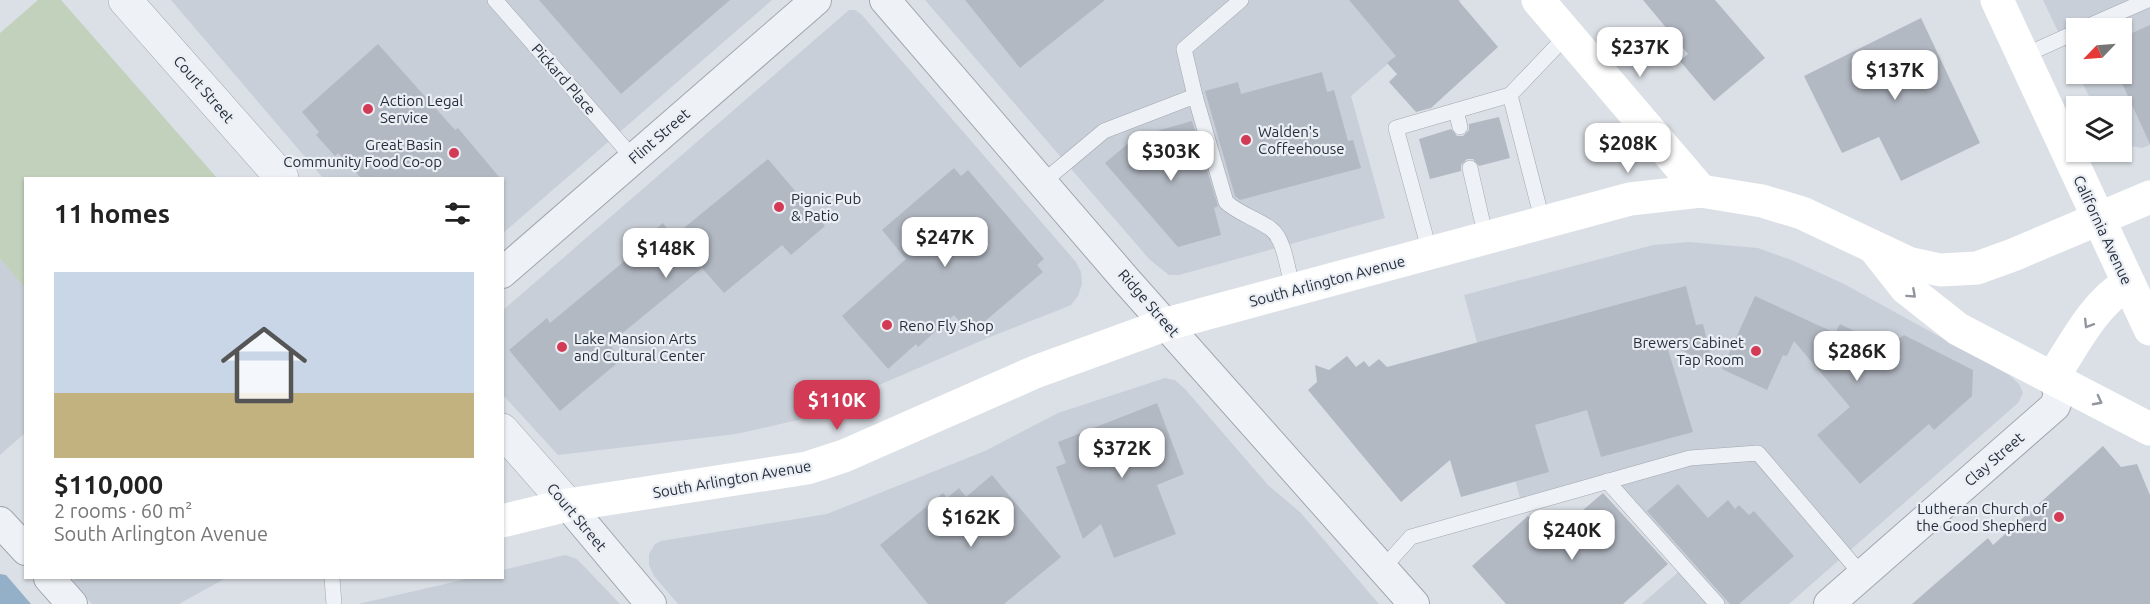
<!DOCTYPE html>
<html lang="en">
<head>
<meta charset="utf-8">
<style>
  :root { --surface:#fff; --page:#f2f2f2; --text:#222; --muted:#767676; --line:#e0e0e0; --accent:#d23a56 }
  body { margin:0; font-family:Ubuntu,sans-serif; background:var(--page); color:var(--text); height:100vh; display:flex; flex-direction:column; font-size:22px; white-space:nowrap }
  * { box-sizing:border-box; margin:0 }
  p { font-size:20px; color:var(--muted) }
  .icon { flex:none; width:33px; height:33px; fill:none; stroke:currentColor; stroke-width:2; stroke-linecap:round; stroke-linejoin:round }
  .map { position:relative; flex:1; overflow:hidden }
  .details { position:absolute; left:24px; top:177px; width:480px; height:402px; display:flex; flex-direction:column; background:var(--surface); border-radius:0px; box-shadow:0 2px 4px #0004 }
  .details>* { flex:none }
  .needle { width:39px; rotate:245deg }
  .controls { position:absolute; left:2066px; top:18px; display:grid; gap:12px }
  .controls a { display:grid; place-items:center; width:66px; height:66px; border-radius:0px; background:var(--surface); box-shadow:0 2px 4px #0004; font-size:30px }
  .price { position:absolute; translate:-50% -51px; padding:0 14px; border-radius:12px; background:#fff; color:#222; font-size:20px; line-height:39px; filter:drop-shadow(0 2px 3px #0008) }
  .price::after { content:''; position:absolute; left:50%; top:36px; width:18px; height:14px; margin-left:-9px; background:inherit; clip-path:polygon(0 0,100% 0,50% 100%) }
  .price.on { background:var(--accent); color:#fff }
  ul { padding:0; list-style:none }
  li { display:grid; align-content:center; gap:12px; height:318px; padding:0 30px }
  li+li { border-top:2px solid var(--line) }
  li span { display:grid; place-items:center; height:186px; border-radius:0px; color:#555 }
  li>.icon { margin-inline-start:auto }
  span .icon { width:108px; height:108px; fill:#fffc; stroke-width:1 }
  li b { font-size:26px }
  h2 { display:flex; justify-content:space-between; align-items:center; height:72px; padding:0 30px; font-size:26px }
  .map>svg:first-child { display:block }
</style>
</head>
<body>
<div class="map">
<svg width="2150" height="604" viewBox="0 0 2150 604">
  <rect width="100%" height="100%" fill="#dbe0e6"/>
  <g fill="#c9cfd8">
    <polygon points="171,0 772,0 503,233 502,178 323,178"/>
    <polygon points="925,0 1461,0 1351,96 1385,218 1179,275 1169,275 1150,260"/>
    <polygon points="2043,0 2150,0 2150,145 2142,148 2121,144 2121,106 2094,106 2078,74 2121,74 2121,28 2076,28 2076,69"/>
    <polygon points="849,10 855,10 861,14 1076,262 1081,272 1082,284 1078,296 1071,305 1059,310 990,337 798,420 736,434 558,455 503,395 502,311"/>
    <polygon points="1689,242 1758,248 1794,261 1844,284 2009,375 2019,384 2023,393 2018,403 1789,604 1642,604 1684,567 1607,481 1522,505 1464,295 1653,245"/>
    <polygon points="0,258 26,288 25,433 0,455"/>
    <polygon points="1165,378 1175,380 1185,389 1268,485 1300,512 1379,604 678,604 654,576 649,565 649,554 655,544 661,541 827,514 985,451 1058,413"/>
    <polygon points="565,555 577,559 620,604 358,604 471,578 502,578 503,570"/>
    <polygon points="77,578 226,578 179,604 92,604 71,582"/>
  </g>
  <polygon fill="#c2d1bc" points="38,0 61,0 217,178 26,178 25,288 0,258 0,33"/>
  <polygon fill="#94afc8" points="0,574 6,575 31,604 0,604"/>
  <g fill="#b3b9c3">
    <polygon points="539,0 730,0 621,94"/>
    <polygon points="965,0 1105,0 1020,68"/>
    <polygon points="1349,0 1458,0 1498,47 1431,108 1416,112 1389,82 1397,74 1387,63 1396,56"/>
    <polygon points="1643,0 1715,0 1765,58 1714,101 1680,61 1688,54"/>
    <polygon points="1921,18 1980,143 1901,181 1879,137 1842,153 1804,76"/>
    <polygon points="2150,25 2150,144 2121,81 2121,38"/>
    <polygon points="378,44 455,130 458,128 500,178 361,178 338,153 335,156 316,135 319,132 302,112"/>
    <polygon points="1322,72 1327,92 1334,90 1348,141 1353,140 1361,168 1240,200 1235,196 1205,91 1238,82 1241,94"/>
    <polygon points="1499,117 1510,158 1479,166 1473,159 1467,159 1461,165 1461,171 1430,179 1419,139 1451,129 1457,136 1463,136 1469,130 1469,124"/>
    <polygon points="1192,121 1218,206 1214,208 1221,235 1178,247 1105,163 1136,137"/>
    <polygon points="768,159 825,226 791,255 782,245 724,293 702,268 609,344 622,359 560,411 509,350 547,318 550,323 627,259 624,255 663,223 673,237"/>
    <polygon points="954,168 961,176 968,170 1044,259 1037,265 1043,272 977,328 971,321 964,327 954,315 918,347 916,344 888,369 842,316 906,259 882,230"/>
    <polygon points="1686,286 1696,325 1703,324 1713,365 1666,343 1693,432 1601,457 1587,410 1535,425 1549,472 1461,497 1450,460 1401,502 1308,390 1317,382 1315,365 1329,370 1347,356 1356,367 1364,361 1369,367 1379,359 1387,367"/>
    <polygon points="1755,296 1835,333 1840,324 1887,347 1904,335 1973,370 1972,396 1934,430 1929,424 1860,484 1817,435 1850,407 1794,341 1787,356 1783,355 1767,390 1722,369"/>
    <polygon points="1157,403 1184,474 1157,485 1176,534 1114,558 1101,524 1083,539 1056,467 1066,463 1058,442"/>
    <polygon points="2103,446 2121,467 2137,464 2150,495 2150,604 1912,604 1988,538 1993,545"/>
    <polygon points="992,475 1061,557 1004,604 928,604 880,545 943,493 947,498 959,488 966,497"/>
    <polygon points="1678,484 1708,518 1728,500 1735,509 1739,505 1749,515 1754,511 1794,556 1739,604 1730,604 1647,511"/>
    <polygon points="1603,493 1668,564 1623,604 1506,604 1472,566 1528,516 1549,539"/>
  </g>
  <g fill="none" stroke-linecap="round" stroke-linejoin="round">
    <g stroke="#a1a7b0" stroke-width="16">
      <g id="service">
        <polyline points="495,0 634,159"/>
        <polyline points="2084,28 2148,0"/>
        <polyline points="2023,56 2076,32"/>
        <path d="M1195,96l31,106c13,12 30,16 45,27 14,10 17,44 22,61"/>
        <polyline points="1456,111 1460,127"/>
        <polyline points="1470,168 1486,238"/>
        <polyline points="1043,182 1104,131 1195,96 1184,49 1241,0"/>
        <polyline points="1543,223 1510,95 1568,34"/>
        <polyline points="1430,253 1396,128 1510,95"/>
        <polyline points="1607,481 1717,604"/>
        <polyline points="1383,568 1411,537 1690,458 1758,453 1862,575"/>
        <polyline points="332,578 334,604"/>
      </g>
    </g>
    <g stroke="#a1a7b0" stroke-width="32">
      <g id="minor">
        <polyline points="885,0 1126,280 1414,604"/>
        <polyline points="502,273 816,0"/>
        <polyline points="568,505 651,604"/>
        <polyline points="0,522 26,550"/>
        <polyline points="49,578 72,604"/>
        <polyline points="1829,604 2055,406 2059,394 2053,377"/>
      </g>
    </g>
    <g stroke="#a1a7b0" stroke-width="34">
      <g id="tertiary">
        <polyline points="125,0 282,178"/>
        <polyline points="502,430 568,505"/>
      </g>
    </g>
    <use href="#service" stroke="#eef1f5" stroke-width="15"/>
    <use href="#minor" stroke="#eef1f5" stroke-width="30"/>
    <use href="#tertiary" stroke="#eef1f5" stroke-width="33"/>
    <g stroke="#fff" stroke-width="33">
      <polyline points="1538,0 1701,191"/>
      <polyline points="1997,0 2150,329"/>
      <polyline points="1876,250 1906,288 1958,329 2150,429"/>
      <path d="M2053,377c22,-34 40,-72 75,-94"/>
      <polyline points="502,521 568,505 807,468 844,456 1035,372 1167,324 1630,199 1701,191 1762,201 1802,213 1908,263 1940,270 1977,268 2013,255 2150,197"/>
    </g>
  </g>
  <defs><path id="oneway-chevron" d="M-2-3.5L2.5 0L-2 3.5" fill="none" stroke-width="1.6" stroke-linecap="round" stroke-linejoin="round" transform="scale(1.5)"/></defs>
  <g stroke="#92969e">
    <use href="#oneway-chevron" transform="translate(1912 294) rotate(42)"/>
    <use href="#oneway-chevron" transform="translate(2088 324) rotate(122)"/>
    <use href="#oneway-chevron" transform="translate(2098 401) rotate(28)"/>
  </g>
  <g fill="#d23a56" stroke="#ebeff4" stroke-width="2">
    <circle cx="368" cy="109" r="6"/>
    <circle cx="1246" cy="140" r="6"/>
    <circle cx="454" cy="153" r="6"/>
    <circle cx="779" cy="207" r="6"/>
    <circle cx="887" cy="325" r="6"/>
    <circle cx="562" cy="347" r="6"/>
    <circle cx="1756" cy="351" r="6"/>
    <circle cx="2059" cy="517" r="6"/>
  </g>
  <g text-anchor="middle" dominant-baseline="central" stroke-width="4.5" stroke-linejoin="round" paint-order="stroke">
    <g font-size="15" fill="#252e3d" stroke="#ebeff4">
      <text transform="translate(564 79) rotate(49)">Pickard Place</text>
      <text transform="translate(204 89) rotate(49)">Court Street</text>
      <text transform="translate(659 136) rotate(-41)">Flint Street</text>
      <text transform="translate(2103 230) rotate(65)">California Avenue</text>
      <text transform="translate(1327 281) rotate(-15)">South Arlington Avenue</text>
      <text transform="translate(1149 303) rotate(49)">Ridge Street</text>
      <text transform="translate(1994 459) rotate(-41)">Clay Street</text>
      <text transform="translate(732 479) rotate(-10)">South Arlington Avenue</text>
      <text transform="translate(577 517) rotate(50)">Court Street</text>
    </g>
    <g font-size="15" fill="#252e3d" stroke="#ebeff4" text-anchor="start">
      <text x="380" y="100">Action Legal<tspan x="380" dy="17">Service</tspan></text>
      <text x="1258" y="131">Walden's<tspan x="1258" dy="17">Coffeehouse</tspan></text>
      <text x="442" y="144" text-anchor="end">Great Basin<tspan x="442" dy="17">Community Food Co-op</tspan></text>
      <text x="791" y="198">Pignic Pub<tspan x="791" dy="17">&amp; Patio</tspan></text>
      <text x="899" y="325">Reno Fly Shop</text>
      <text x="574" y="338">Lake Mansion Arts<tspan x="574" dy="17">and Cultural Center</tspan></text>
      <text x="1744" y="342" text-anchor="end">Brewers Cabinet<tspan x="1744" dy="17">Tap Room</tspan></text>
      <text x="2047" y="508" text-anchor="end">Lutheran Church of<tspan x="2047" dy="17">the Good Shepherd</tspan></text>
    </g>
  </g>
</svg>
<div class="controls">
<a><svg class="needle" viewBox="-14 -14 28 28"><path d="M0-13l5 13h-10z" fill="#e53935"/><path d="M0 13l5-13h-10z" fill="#767676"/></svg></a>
<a><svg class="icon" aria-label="layers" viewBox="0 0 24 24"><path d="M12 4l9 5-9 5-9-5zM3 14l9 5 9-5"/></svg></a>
</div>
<b class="price" style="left:1640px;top:78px">$237K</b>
<b class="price" style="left:1895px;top:101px">$137K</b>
<b class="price" style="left:1628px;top:174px">$208K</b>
<b class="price" style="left:1171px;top:182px">$303K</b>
<b class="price" style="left:945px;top:268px">$247K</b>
<b class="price" style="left:666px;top:279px">$148K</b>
<b class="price" style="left:1857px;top:382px">$286K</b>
<b class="price on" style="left:837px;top:431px">$110K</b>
<b class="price" style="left:1122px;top:479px">$372K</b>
<b class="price" style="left:971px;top:548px">$162K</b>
<b class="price" style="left:1572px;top:561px">$240K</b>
<section class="details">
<h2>11 homes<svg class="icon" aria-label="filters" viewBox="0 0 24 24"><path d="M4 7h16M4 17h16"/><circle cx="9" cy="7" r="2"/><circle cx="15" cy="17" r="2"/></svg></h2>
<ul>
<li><span style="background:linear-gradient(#c9d6e8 65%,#c2b280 0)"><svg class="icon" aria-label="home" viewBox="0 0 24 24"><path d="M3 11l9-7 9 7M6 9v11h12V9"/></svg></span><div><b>$110,000</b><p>2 rooms · 60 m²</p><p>South Arlington Avenue</p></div></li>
</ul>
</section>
</div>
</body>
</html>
